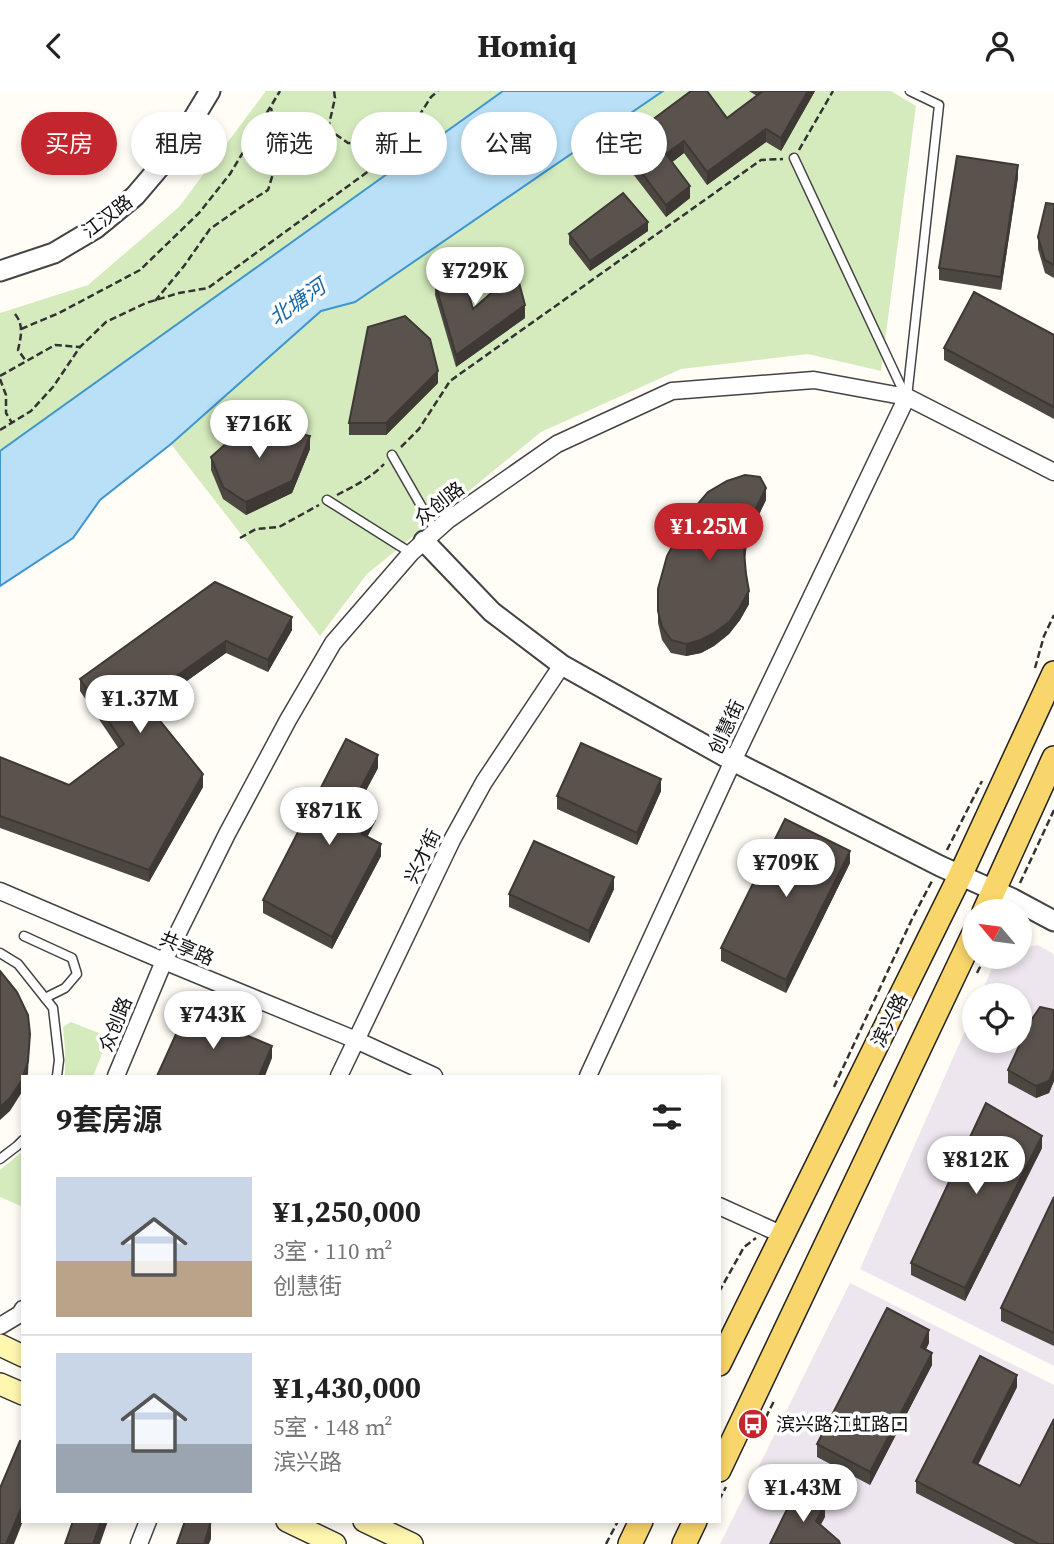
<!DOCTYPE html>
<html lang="zh">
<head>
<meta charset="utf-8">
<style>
  :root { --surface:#fff; --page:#f2f2f2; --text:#222; --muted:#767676; --line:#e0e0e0; --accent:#c4262e }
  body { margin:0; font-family:"Source Serif 4","Noto Sans SC",serif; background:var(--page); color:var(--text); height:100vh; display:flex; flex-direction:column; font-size:26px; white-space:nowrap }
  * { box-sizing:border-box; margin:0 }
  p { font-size:23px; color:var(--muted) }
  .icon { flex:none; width:38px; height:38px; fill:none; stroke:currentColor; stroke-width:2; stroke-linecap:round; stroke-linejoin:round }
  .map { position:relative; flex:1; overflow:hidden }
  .side { position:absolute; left:21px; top:984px; width:700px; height:448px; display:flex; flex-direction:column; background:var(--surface); border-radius:0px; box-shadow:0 4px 10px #0003 }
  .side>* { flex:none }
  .top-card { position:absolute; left:21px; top:21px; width:700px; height:63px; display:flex; gap:14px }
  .needle { width:46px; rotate:299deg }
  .fabs { position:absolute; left:962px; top:808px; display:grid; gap:14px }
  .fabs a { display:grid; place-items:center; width:70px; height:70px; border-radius:50%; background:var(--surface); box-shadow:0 4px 10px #0003; font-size:35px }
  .price { position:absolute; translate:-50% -60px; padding:0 16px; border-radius:24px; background:#fff; color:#222; font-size:23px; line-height:46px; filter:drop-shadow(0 2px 4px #0008) }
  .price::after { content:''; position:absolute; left:50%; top:42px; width:21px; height:16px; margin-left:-10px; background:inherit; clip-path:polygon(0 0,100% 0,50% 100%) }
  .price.current { background:var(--accent); color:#fff }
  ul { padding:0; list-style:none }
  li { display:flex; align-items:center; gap:21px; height:175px; padding:0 35px }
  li+li { border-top:2px solid var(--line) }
  li span { display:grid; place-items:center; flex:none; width:196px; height:140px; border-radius:0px; color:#555 }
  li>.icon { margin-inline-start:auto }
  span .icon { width:84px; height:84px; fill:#fffc; stroke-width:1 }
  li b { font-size:30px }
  h2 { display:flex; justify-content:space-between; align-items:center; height:84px; padding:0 35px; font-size:30px }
  .tag { padding:0 24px; border-radius:32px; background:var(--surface); box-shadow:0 4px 10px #0003; font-size:24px; line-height:63px }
  .tag.current { background:var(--accent); color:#fff }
  header { display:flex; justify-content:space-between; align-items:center; height:91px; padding:0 35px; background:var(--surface); font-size:32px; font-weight:700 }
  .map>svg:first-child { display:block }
</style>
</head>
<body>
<header><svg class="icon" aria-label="back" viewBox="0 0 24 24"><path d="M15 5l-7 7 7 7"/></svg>Homiq<svg class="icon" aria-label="person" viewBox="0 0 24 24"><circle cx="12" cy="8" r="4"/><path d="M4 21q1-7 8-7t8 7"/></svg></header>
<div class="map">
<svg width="1054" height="1453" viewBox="0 0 1054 1453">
  <rect width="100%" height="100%" fill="#fffdf5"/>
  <g fill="#eee6ef">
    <polygon points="1038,854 1054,863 1054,1275 860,1178 975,917 975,950 1020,950 1020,905 980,905 996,868 999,866 1020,866 1020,857"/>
    <polygon points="850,1192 1054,1294 1054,1453 720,1453"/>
  </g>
  <g fill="#d5ebbd">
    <polygon points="266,0 503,0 0,360 0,222 88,194 179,116"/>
    <polygon points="663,0 891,0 916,15 881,280 808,263 681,278 541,341 367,483 320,545 171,353 321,220 355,211"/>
    <polygon points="71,931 109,946 93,985 65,985 65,958 63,936"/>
    <polygon points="23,1060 23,1116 0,1106 0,1079"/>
  </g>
  <polygon fill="#b9e0f7" stroke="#3f96cf" stroke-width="2" points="503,0 663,0 355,211 321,220 171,353 100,409 73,447 0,495 0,360"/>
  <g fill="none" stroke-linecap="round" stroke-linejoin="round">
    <g stroke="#444" stroke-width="11">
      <g id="service">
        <polyline points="794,67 905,304"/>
        <polyline points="907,306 939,14 910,0"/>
        <polyline points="392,364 435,439"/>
        <polyline points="327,409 411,462"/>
        <polyline points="24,845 72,867 77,883 65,897 45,907"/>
        <polyline points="0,862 18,873 53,917 59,969 57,985"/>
        <polyline points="0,1068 17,1055 23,1049"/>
      </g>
    </g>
    <g stroke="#444" stroke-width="19">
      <g id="minor">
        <polyline points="0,800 164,870 356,949 434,985"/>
        <polyline points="116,985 164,870 227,743 288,629 333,552 411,462 448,429 557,353 672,300 814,289 907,306 1054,381"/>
        <polyline points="339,985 452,749 484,691 562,574"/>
        <polyline points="588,985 733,670 907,306"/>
        <polyline points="719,1115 783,1144"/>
        <polyline points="0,1235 20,1223 23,1218"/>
        <polyline points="139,1453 148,1430"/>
      </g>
    </g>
    <g stroke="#444" stroke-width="23">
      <g id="tertiary">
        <polyline points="0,180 54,162 96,137 135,105 175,58 210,0"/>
        <polyline points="424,450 492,521 562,574 733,670 940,775 1013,808 1054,830"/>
      </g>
    </g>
    <g stroke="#333" stroke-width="24">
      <g id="secondary">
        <polyline points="0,1254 23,1265"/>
        <polyline points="0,1293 23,1303"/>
        <polyline points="287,1430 335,1453"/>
        <polyline points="364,1430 412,1453"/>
      </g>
    </g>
    <g stroke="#222" stroke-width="26">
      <g id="primary">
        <polyline points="984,821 1054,667"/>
        <polyline points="719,1273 960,785 1054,582"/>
        <polyline points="719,1379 975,840"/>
        <polyline points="630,1453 641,1430"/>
        <polyline points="684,1453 695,1430"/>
      </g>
    </g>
    <g stroke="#333" stroke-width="2.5" stroke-dasharray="7 3.5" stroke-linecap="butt">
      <polyline points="328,38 335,7 334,0"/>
      <polyline points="278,48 305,42 316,46 328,38 348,52 360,52 371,60 377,74"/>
      <polyline points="799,59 833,0"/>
      <polyline points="155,210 184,175 210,138 244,114 268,99 277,70 278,48 271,17"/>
      <path d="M15,223c9,11 6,23 3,36l8,11"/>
      <polyline points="21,238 59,222 140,179 199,122 230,83 280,0"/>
      <polyline points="0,285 55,254 80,256"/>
      <polyline points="0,288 6,304 6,322 12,332"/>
      <polyline points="0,339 31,320 53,296 80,256 106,231 146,212 179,202 208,197 377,74 399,56 431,6 438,0"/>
      <polyline points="401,356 419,338 450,290 761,69 783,68"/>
      <path d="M337,404c17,-9 34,-17 47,-31"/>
      <polyline points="240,447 256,438 279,436 319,414"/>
      <polyline points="1035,577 1044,545 1054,524"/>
      <polyline points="947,759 982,690"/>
      <polyline points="1020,792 1054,719"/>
      <polyline points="977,882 985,866"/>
      <polyline points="834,996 912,828 932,790"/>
      <polyline points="719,1201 744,1156 756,1147"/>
      <polyline points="761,1336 775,1308"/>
      <polyline points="719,1409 726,1396"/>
      <polyline points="606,1453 618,1430"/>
    </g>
    <use href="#service" stroke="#fff" stroke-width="8"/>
    <use href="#minor" stroke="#fff" stroke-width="16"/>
    <use href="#tertiary" stroke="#fff" stroke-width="19"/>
    <use href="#secondary" stroke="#fff6b0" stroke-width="21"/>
    <use href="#primary" stroke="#f9d66b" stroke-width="23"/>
  </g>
  <g fill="#4d4742">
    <polygon points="749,0 815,0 781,60 766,51 707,94 684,62 672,71 690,107 666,126 620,66 620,53 727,27 757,5"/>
    <polygon points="1018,86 1001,199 939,189 939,177"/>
    <polygon points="1054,113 1054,187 1045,182 1038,158 1038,146"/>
    <polygon points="648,140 590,180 569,153 569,143"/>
    <polygon points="435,192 473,218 525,227 456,276 435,204"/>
    <polygon points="1054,244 1054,328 944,269 944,257"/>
    <polygon points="438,292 386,344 349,344 349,332"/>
    <polygon points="310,358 292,402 246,424 223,408 211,379 211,366"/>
    <polygon points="766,409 748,446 745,468 749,513 740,529 729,543 714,555 701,562 686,565 671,562 662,549 658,532 658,498"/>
    <polygon points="215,491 292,539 268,581 226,562 149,617 203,696 149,791 0,737 0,666 69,694 119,658 80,600 80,588"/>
    <polygon points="378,677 361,709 376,729 367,746 381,765 332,858 263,822 263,809"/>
    <polygon points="661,700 637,754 557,718 557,705"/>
    <polygon points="850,772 786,902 721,870 721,857"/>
    <polygon points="614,798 589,852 509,816 509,803"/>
    <polygon points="1054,919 1054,990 1049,1002 1036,1007 1008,992 1008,979"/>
    <polygon points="1042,1057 965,1210 911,1184 911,1172"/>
    <polygon points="1054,1106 1054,1255 1001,1230 1001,1217"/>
    <polygon points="929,1252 926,1258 932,1274 870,1394 817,1366 817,1353"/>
    <polygon points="1017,1296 978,1374 1054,1453 1015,1453 916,1402 916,1390"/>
  </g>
  <g fill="#3f3936">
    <polygon points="808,0 815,0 781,60 781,47"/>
    <polygon points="766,38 766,51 707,94 707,81"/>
    <polygon points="684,50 684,62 666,76 666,63"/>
    <polygon points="1018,74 1018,86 1001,199 1001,186"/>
    <polygon points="690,95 690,107 666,126 666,114"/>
    <polygon points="648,131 648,140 590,180 590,170"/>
    <polygon points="525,214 525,227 456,276 456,264"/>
    <polygon points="438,280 438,292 386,344 386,332"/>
    <polygon points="310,345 310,358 292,402 246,424 246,411"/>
    <polygon points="766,397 766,409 748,446 744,473 744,460 748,433"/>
    <polygon points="749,500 749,513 740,529 729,543 714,555 701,562 686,565 686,553"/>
    <polygon points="292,526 292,539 268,581 268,569"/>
    <polygon points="226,550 226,562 143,621 143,609"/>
    <polygon points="378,664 378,677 356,718 356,706"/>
    <polygon points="203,683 203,696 149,791 149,779"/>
    <polygon points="661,688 661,700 637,754 637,742"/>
    <polygon points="376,716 376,729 362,756 362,743"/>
    <polygon points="381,753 381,765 332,858 332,846"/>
    <polygon points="850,760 850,772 786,902 786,889"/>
    <polygon points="614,786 614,798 589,852 589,840"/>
    <polygon points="30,943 28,983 27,985 23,985"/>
    <polygon points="272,955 272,967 265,985 259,985"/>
    <polygon points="1054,978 1054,990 1049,1002 1036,1007 1036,995"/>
    <polygon points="23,986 22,1001 10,1020 0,1029 0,1016"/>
    <polygon points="1042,1045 1042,1057 965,1210 965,1197"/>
    <polygon points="929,1239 929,1252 921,1268 921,1256"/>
    <polygon points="932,1262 932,1274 870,1394 870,1381"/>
    <polygon points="1017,1284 1017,1296 973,1383 973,1371"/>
    <polygon points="23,1413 23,1430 14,1453 6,1453"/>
    <polygon points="825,1414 825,1426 816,1443 816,1430"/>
    <polygon points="101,1430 108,1430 100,1453 93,1453"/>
    <polygon points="211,1430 211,1448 209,1453 204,1453"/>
  </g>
  <g fill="#5a524d" stroke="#3f3936" stroke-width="2">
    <polygon points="691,0 707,0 727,27 763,0 808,0 781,47 766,38 707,81 684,50 666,63 690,95 666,114 620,53"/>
    <polygon points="957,65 1018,74 1001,186 939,177"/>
    <polygon points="623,102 648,131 590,170 569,143"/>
    <polygon points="1046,112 1054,113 1054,174 1045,169 1038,146"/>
    <polygon points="459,170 473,218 516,180 525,214 456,264 435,192"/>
    <polygon points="974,201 1054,244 1054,316 944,257"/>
    <polygon points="405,225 430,248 438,280 386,332 349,332 368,236"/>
    <polygon points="249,332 310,345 292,390 246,411 223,396 211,366"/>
    <polygon points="745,384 760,386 766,397 748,433 744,460 746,483 749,500 740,516 729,531 714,542 701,549 686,553 671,549 662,536 658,520 658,498 667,465 690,422 708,401 727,390"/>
    <polygon points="215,491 292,526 268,569 226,550 143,609 203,683 149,779 0,725 0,666 69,694 124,653 80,588"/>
    <polygon points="346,648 378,664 356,706 376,716 362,743 381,753 332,846 263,809"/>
    <polygon points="581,652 661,688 637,742 557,705"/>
    <polygon points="785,728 850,760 786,889 721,857"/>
    <polygon points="534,750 614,786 589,840 509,803"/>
    <polygon points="0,880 17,901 28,924 30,943 28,970 22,989 10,1007 0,1016"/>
    <polygon points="1040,916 1054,919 1054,978 1049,990 1036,995 1008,979 1030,931"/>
    <polygon points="187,919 272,955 259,985 157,985"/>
    <polygon points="986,1012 1042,1045 965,1197 911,1172"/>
    <polygon points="1054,1106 1054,1242 1001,1217"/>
    <polygon points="887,1217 929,1239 921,1256 932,1262 870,1381 817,1353"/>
    <polygon points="980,1265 1017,1284 973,1371 1020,1395 1054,1328 1054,1453 1039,1453 916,1390"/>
    <polygon points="20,1350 23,1351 23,1413 6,1453 0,1453 0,1397"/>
    <polygon points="796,1400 825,1414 816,1430 839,1450 840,1453 770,1453"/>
    <polygon points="73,1430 101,1430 93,1453 65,1453"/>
    <polygon points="185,1430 211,1430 204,1453 177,1453"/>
  </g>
  <defs>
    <g id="bus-disc" transform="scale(1.575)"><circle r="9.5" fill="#c4262e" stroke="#fff"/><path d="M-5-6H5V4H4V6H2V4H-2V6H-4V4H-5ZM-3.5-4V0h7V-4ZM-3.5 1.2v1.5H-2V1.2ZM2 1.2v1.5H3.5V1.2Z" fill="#fff"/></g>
  </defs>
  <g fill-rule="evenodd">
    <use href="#bus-disc" x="753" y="1333"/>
  </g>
  <g text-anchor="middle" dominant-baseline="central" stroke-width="7" stroke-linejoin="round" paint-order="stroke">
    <g font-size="19" fill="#111" stroke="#fff">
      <text transform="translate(107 125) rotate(-37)">江汉路</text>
      <text transform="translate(439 412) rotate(-38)">众创路</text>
      <text transform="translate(726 636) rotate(-65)">创慧街</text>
      <text transform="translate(422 765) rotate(-64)">兴才街</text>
      <text transform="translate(187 857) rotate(23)">共享路</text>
      <text transform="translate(889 929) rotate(-64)">滨兴路</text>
      <text transform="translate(115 933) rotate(-68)">众创路</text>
    </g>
    <g font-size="19" fill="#111" stroke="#fff" text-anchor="start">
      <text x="776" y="1333">滨兴路江虹路口</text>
    </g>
    <g font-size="21" font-style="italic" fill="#1768a6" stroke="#fff">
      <text transform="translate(297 211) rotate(-35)">北塘河</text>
    </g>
  </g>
</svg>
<div class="fabs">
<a><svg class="needle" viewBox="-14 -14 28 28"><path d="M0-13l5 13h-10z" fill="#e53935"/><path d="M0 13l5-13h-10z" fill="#767676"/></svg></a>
<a><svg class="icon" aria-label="locate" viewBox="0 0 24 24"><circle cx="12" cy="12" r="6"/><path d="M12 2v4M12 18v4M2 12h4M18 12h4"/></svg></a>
</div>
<b class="price" style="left:475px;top:216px">¥729K</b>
<b class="price" style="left:259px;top:369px">¥716K</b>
<b class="price current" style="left:709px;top:472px">¥1.25M</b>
<b class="price" style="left:140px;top:644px">¥1.37M</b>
<b class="price" style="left:329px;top:756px">¥871K</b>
<b class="price" style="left:786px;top:808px">¥709K</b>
<b class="price" style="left:213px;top:960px">¥743K</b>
<b class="price" style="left:976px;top:1105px">¥812K</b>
<b class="price" style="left:803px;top:1433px">¥1.43M</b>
<div class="top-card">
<a class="tag current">买房</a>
<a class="tag">租房</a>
<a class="tag">筛选</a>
<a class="tag">新上</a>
<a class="tag">公寓</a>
<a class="tag">住宅</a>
</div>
<section class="side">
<h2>9套房源<svg class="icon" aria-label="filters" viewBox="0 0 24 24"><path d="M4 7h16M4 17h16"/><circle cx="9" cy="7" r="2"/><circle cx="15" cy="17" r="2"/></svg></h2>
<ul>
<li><span style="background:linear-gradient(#c9d6e8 60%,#b9a48a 0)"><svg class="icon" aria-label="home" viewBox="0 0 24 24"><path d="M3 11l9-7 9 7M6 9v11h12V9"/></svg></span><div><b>¥1,250,000</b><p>3室 · 110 m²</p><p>创慧街</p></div></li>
<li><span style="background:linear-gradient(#c9d6e8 65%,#9aa5b1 0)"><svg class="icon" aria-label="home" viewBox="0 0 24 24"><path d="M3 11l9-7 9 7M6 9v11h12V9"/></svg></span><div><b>¥1,430,000</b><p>5室 · 148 m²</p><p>滨兴路</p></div></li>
</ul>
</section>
</div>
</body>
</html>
